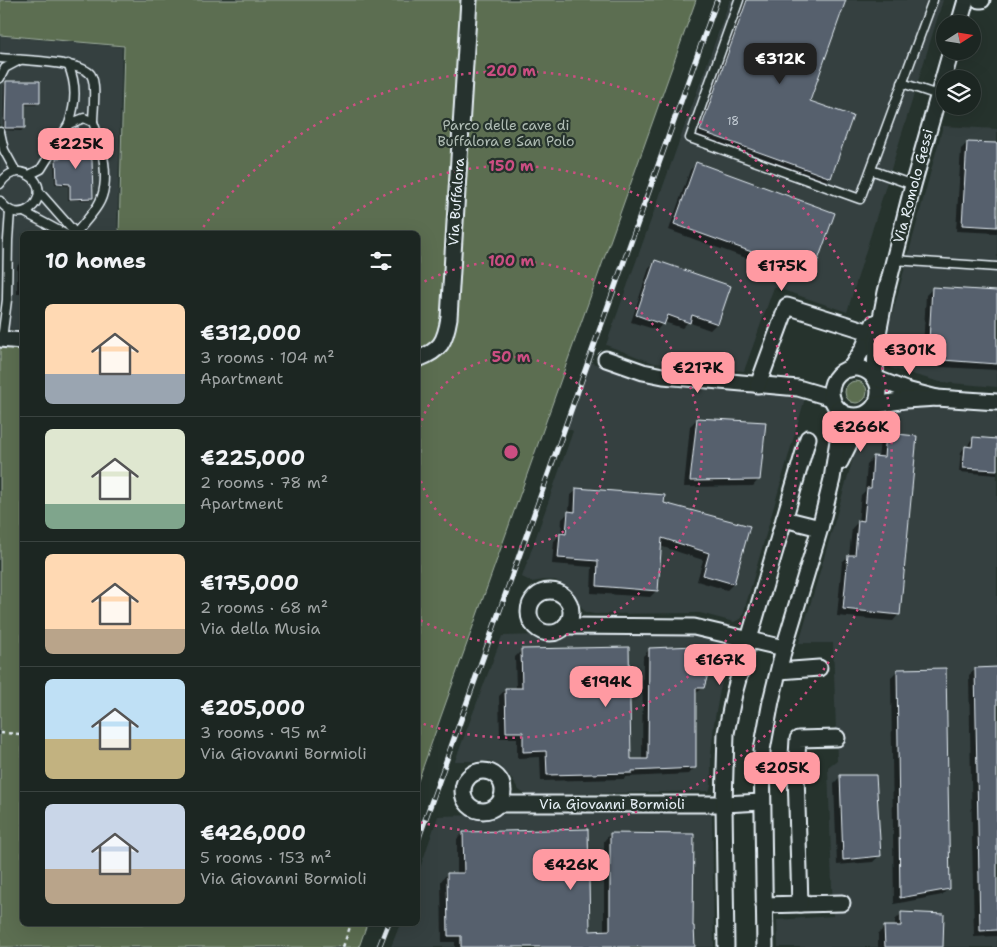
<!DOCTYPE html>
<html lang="en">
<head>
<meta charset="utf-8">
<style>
  :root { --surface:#1c2622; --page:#252e2a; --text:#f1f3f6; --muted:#a0a5a5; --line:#3a4340; --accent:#ff9aa2 }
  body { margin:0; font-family:"Shantell Sans",sans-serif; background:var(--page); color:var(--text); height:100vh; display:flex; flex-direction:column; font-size:19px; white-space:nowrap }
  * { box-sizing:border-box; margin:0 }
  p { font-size:16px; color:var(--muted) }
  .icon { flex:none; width:28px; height:28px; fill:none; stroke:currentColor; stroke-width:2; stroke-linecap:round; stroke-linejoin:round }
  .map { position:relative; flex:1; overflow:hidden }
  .panel { position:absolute; left:20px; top:231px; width:400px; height:695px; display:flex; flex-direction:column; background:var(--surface); border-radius:8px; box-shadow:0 5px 20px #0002,0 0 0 1px var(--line) }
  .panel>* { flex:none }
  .needle { width:32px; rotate:78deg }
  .tools { position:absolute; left:936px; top:15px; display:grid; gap:10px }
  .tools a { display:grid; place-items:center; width:45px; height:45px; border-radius:50%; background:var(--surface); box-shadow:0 5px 20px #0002,0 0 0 1px var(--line); font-size:25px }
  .price { position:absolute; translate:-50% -42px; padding:0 11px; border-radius:10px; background:var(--accent); color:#111; font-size:16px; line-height:32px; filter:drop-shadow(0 1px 2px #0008) }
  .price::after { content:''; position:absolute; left:50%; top:30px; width:15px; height:11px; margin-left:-8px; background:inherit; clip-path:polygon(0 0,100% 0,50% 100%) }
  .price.active { background:#222; color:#fff }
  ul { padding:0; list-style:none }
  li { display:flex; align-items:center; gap:15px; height:125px; padding:0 25px }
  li+li { border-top:1px solid var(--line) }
  li span { display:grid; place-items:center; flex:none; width:140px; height:100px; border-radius:8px; color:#555 }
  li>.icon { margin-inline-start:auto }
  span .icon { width:60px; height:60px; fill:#fffc; stroke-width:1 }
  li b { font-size:21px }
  h2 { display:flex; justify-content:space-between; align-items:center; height:60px; padding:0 25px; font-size:21px }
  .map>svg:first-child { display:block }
</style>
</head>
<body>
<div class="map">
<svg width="997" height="947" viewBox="0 0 997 947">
  <rect width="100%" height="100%" fill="#26332d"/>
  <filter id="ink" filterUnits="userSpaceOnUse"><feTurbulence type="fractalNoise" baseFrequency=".02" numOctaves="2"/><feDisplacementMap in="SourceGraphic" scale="10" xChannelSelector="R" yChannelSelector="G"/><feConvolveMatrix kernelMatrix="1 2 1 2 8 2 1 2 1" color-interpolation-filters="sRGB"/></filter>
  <g filter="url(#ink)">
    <g fill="#354040">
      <polygon points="730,0 943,0 847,312 774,287 744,371 654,363 606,345"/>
      <polygon points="0,36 122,47 117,234 22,234 22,330 0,329"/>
      <polygon points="943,126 997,129 997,387 940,382 890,368 888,330"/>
      <polygon points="589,362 643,378 805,398 742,618 734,622 700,613 594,614 585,612 567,586 555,580 543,580 532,582 522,577 573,431 567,428"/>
      <polygon points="915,406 997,412 997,947 778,947 777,920 833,916 828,767 837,760 833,643 799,643 859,438 869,424 882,414 897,408"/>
      <polygon points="669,632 696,633 731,640 733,645 720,690 714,723 711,755 711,786 709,791 532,795 523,793 519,790 509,775 500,766 490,761 455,761 502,636"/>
      <polygon points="708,810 712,814 714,947 391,947 400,924 418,924 418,874 438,816"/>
    </g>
    <g fill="#5c6e51" stroke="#a2b0a4">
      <polygon points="0,0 696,0 418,781 418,234 119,234 124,46 0,35"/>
      <polygon points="0,331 22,332 22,924 367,924 359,947 0,947"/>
      <circle cx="856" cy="392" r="11"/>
    </g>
    <g fill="#0007">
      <polygon points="745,0 845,0 808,101 851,117 830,178 825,182 696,136"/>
      <polygon points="7,82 39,102 36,105 24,105 24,128 21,131 3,130 4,85"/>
      <polygon points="77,128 79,153 92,198 90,200 68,200 68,186 55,184 54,162 56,159 60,159 63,154 66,154 74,131"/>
      <polygon points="967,143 997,145 997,233 956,231 961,149"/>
      <polygon points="696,164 833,214 812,274 806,280 669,230 690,170"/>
      <polygon points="22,261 22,294 17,294 17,266"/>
      <polygon points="655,261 717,323 710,330 688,322 682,328 664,322 657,330 631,322 649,268"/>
      <polygon points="933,288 997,292 997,370 922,366 926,295"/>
      <polygon points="697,419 759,479 753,486 684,487 690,426"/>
      <polygon points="886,435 899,614 893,621 837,616 842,562 849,556 852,528 858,522 861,495 865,491 867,464 874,457 878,458 880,441"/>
      <polygon points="973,438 997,440 997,475 959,472 961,452 965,447 968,448 969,443"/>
      <polygon points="577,490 663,504 749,527 733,584 727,590 697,581 703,560 660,546 656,591 650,597 591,593 592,567 552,564 554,541 561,534 562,519 569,512 570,496"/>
      <polygon points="650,649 703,688 695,694 695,767 689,774 626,777 624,779 541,781 540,757 517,758 517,738 500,738 499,696 506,689 516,689 515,657 522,650 630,761 642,761 643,656"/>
      <polygon points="976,669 997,669 997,936 974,937 969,675"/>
      <polygon points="897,671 949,888 942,895 894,904 891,677"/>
      <polygon points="840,777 879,856 873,862 837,865 834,783"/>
      <polygon points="463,833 589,933 604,932 604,841 610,834 691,927 694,947 455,947 455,942 442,942 441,881 447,874 457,874 457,839"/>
      <polygon points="901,914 942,947 878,947 878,934 884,928 895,927 895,920"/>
    </g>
    <g fill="#57606d" stroke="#e8f1f8">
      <polygon points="747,0 846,0 810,101 853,116 831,178 700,131"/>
      <polygon points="6,81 40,81 40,103 25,103 25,128 5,128"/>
      <polygon points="78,126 80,152 90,152 91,160 92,160 93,198 70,199 70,184 57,183 56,158 62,158 62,153 67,153 76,127"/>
      <polygon points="967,142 997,143 997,227 962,225"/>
      <polygon points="696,162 835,213 813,274 674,224"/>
      <polygon points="655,260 731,286 718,324 692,315 690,323 668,315 664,325 636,315"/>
      <polygon points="932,287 997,291 997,364 928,359"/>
      <polygon points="697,418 766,422 760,480 690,481"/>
      <polygon points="886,433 917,436 900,615 843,609 848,555 855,555 858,520 864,521 867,488 871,488 873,456 884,457"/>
      <polygon points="973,437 997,439 997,470 963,468 965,446 972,447"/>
      <polygon points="576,488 665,495 664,503 750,526 734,584 703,575 709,553 662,538 658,591 597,586 598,561 558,558 560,533 566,534 568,511 575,512"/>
      <polygon points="695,646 715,650 704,688 696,688 696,768 632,771 632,773 547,775 546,751 523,752 523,732 506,732 505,688 522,688 521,649 629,647 631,759 648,759 649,648"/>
      <polygon points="997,667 997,930 980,931 975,668"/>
      <polygon points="946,668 950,889 900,898 897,669"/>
      <polygon points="840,775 876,775 881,856 843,860"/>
      <polygon points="588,829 590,931 610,930 610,833 694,834 693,926 694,926 695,947 461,947 461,936 448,936 447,873 464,873 463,832"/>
      <polygon points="901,912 944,914 943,947 885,947 884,926 901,926"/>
    </g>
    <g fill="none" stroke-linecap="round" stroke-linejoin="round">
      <g stroke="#e8f1f8" stroke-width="11">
        <g id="lane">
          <polyline points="739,0 690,138 860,199 933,0"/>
          <path d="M0,58c18,2 83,3 91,17 6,9 2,35 2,47"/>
          <path d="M68,64c9,21 8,38 1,60"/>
          <polyline points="0,78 5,68 20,60"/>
          <polyline points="902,83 938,95"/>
          <polyline points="0,132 4,150 16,172"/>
          <polyline points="871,170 913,185"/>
          <path d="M29,175l12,-6 28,-45 15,-6 9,4c9,23 19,60 5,83 -6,10 -15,19 -22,28"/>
          <path d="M0,184c5,-7 10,-12 19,-12 5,0 10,3 14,6 19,21 -14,51 -33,23"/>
          <polyline points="39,192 76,234"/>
          <polyline points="24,212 65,234"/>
          <polyline points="894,260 997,267"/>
          <polyline points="2,339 7,300 8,240 10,211"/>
        </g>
      </g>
      <g stroke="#e8f1f8" stroke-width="19">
        <g id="street">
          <polyline points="979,0 982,0"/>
          <polyline points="959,24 966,0"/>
          <polyline points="0,339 22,341"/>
          <path d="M418,359c23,-9 27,-17 31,-41l20,-318"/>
          <polyline points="606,359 643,372 663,376 798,388 832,398"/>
          <circle cx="855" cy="392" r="24"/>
          <polyline points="850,369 863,349 874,323"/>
          <polyline points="758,385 787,306 870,332"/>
          <polyline points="937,398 906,390 875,378 876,344 886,292 913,185 951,51"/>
          <polyline points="876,405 905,400 937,398 997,402"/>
          <polyline points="840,462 851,440 867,414"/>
          <polyline points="784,519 820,528"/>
          <circle cx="550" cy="612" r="21"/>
          <polyline points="565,626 694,627 784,648"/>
          <polyline points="779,671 819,668"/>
          <circle cx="483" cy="791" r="20"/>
          <polyline points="499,804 724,804 762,802"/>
          <polyline points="800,904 842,903"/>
          <polyline points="764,905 800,904 796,773 798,739 837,738"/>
          <polyline points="726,947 724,804 726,733 734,694 749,639 808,438"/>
          <polyline points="765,947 762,750 771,701 784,648 820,528 832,479 839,434 838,409"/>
        </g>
      </g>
      <g stroke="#e8f1f8" stroke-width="2.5" stroke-dasharray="4 4" stroke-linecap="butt">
        <polyline points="0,733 22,734"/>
        <polyline points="343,947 351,924"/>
      </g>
      <use href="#lane" stroke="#26332d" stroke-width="8"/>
      <use href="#street" stroke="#26332d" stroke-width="15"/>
      <g stroke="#e8f1f8" stroke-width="5.5">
        <g id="rail">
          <polyline points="418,840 717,0"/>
          <polyline points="379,947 388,924"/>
        </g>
      </g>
      <use href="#rail" stroke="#26332d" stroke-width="4" stroke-dasharray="11" stroke-linecap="butt"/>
    </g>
  </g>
  <g fill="none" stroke="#cc4e82" stroke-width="2.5" stroke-dasharray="2.5 5">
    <path d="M418 435A95 95 0 1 1 418 469"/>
    <path d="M418 285A191 191 0 1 1 418 619"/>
    <path d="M327 233A286 286 0 1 1 418 722"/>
    <path d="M199 233A381 381 0 1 1 419 822"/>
  </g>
  <g text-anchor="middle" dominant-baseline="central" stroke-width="4.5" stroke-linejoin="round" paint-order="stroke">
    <g font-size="11" fill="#c4cdd5">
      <text x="733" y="121">18</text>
    </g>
    <g font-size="14" fill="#b0bdb5" stroke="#26332d">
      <text x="506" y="125">Parco delle cave di<tspan x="506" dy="16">Buffalora e San Polo</tspan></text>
    </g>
    <g font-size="14" fill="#e8f1f8" stroke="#26332d">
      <text transform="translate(913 186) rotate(-75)">Via Romolo Gessi</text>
      <text transform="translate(456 202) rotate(-86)">Via Buffalora</text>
      <text x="612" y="804">Via Giovanni Bormioli</text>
    </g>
  </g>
  <circle cx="511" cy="452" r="8" fill="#cc4e82" stroke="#26332d" stroke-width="2.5"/>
  <g font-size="15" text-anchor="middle" font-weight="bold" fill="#cc4e82" stroke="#26332d" stroke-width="4.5" stroke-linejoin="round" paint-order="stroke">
    <text x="511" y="76">200 m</text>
    <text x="511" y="171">150 m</text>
    <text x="511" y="266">100 m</text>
    <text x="511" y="362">50 m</text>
  </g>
</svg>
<div class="tools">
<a><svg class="needle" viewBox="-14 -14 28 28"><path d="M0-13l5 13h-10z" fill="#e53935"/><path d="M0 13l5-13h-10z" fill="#a0a5a5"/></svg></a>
<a><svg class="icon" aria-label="layers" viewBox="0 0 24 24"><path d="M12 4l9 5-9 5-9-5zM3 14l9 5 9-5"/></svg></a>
</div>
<b class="price active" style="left:780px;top:85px">€312K</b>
<b class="price" style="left:76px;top:170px">€225K</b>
<b class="price" style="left:782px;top:292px">€175K</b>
<b class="price" style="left:910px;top:376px">€301K</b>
<b class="price" style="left:698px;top:394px">€217K</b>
<b class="price" style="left:861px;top:453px">€266K</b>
<b class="price" style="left:720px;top:686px">€167K</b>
<b class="price" style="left:606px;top:708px">€194K</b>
<b class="price" style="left:782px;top:794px">€205K</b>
<b class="price" style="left:571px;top:891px">€426K</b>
<section class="panel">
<h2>10 homes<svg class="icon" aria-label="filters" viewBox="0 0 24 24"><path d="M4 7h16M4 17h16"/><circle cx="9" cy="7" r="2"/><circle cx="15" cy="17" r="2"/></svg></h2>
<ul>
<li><span style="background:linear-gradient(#ffd9b3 70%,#9aa5b1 0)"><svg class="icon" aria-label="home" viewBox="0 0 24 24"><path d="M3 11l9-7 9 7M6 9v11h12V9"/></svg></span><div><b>€312,000</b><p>3 rooms · 104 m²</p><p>Apartment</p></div></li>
<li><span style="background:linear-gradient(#dfe7d0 75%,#7fa58c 0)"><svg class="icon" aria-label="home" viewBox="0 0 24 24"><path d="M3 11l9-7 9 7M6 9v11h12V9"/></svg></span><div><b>€225,000</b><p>2 rooms · 78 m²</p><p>Apartment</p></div></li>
<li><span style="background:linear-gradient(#ffd9b3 75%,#b9a48a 0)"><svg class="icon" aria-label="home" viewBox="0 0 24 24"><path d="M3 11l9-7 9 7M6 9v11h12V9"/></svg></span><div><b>€175,000</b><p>2 rooms · 68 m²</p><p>Via della Musia</p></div></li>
<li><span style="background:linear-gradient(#bfe0f5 60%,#c2b280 0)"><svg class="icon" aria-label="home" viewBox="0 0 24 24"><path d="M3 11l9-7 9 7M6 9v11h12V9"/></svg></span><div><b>€205,000</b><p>3 rooms · 95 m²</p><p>Via Giovanni Bormioli</p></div></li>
<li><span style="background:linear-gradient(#c9d6e8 65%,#b9a48a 0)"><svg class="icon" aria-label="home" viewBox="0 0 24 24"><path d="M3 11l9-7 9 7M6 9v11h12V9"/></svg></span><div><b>€426,000</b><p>5 rooms · 153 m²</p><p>Via Giovanni Bormioli</p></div></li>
</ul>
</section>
</div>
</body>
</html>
